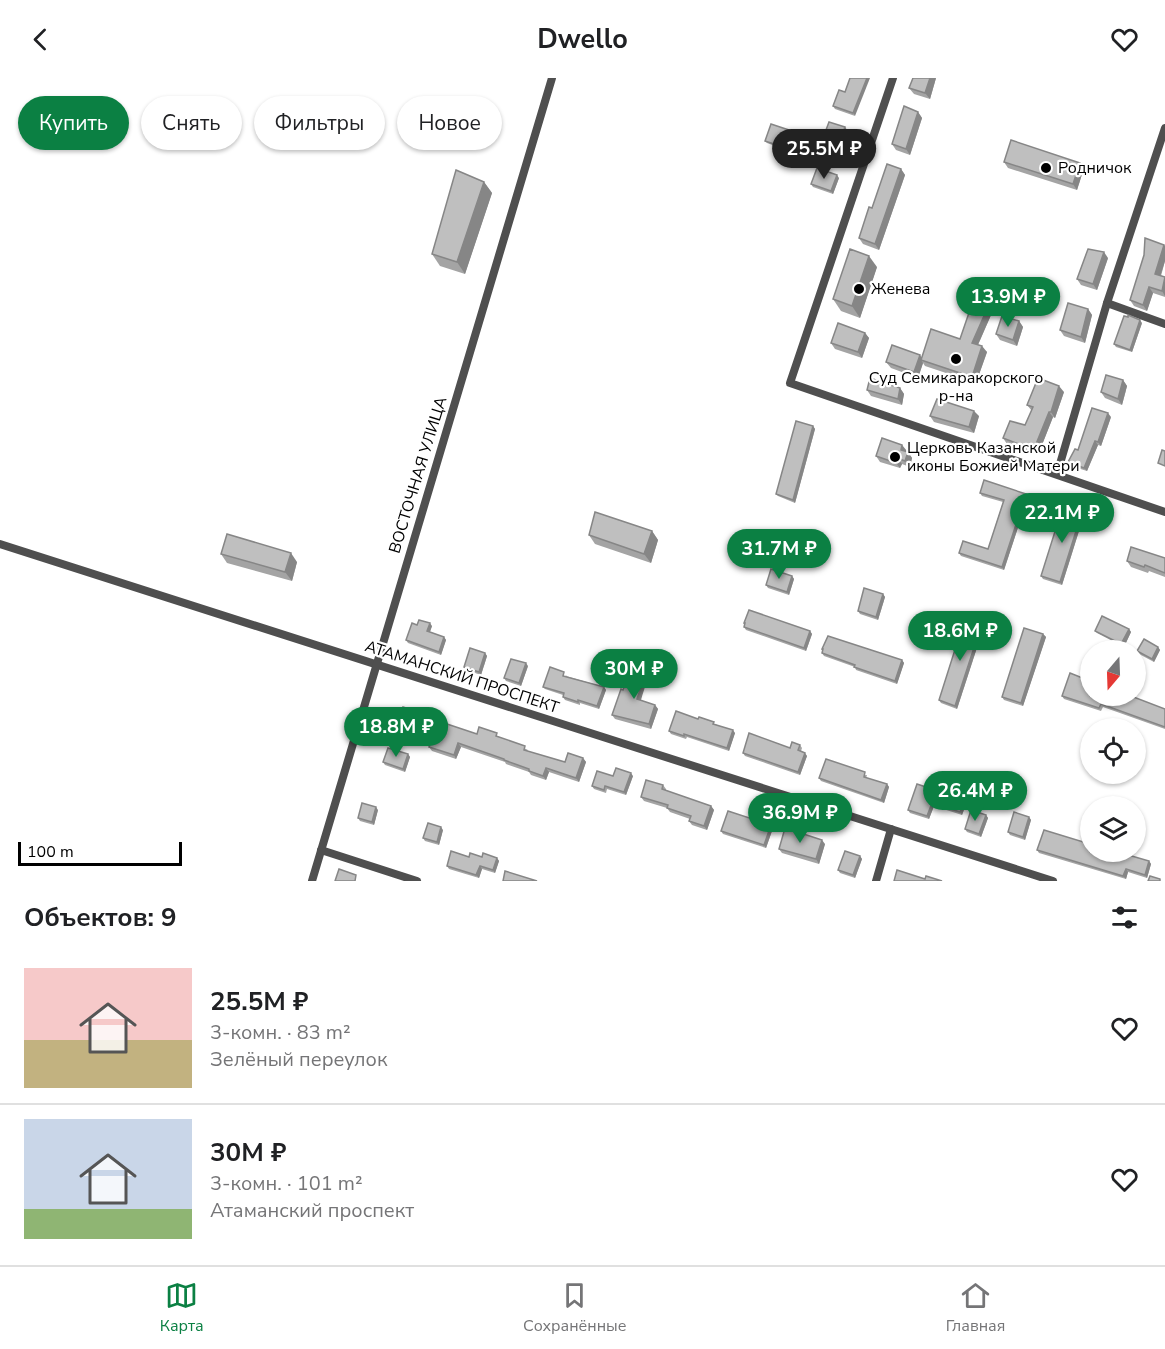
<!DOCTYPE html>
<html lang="ru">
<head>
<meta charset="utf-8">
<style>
  :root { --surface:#fff; --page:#f2f2f2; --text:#202124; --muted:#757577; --line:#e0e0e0; --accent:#0b8043 }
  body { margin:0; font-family:"Nunito Sans",sans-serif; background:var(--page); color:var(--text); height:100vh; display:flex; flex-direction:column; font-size:22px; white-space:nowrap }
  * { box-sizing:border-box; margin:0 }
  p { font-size:20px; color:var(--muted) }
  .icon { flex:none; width:33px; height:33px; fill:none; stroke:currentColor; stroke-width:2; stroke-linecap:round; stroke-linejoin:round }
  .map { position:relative; height:803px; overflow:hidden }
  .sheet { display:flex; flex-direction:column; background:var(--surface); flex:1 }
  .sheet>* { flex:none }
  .guide { position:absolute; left:18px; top:18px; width:600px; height:54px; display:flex; gap:12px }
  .needle { width:39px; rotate:199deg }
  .buttons { position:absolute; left:1080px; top:562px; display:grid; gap:12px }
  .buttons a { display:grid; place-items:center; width:66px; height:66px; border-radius:50%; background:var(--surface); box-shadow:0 2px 4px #0004; font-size:30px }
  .scale { position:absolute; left:18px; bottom:15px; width:164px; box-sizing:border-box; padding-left:6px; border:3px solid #000; border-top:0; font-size:16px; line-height:21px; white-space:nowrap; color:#000; -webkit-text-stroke:4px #fff; paint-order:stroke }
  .price { position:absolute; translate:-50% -51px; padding:0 14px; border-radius:21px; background:var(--accent); color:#fff; font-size:20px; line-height:39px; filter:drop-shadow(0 2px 3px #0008) }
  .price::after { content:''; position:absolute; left:50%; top:36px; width:18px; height:14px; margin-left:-9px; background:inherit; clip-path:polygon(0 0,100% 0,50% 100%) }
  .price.on { background:#222; color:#fff }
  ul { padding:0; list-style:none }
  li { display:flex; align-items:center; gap:18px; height:150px; padding:0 24px }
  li+li { border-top:2px solid var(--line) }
  li span { display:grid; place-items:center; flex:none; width:168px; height:120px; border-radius:0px; color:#555 }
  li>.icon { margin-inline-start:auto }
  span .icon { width:72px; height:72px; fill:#fffc; stroke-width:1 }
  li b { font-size:26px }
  h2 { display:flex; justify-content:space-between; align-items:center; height:72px; padding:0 24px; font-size:26px }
  .tag { padding:0 21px; border-radius:27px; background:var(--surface); box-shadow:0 2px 4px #0004; font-size:21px; line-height:54px }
  .tag.on { background:var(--accent); color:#fff }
  header { display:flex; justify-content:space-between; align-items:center; height:78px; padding:0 24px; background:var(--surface); font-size:27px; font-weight:700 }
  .menu { display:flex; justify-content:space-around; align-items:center; height:84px; border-top:2px solid var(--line); background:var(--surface); font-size:16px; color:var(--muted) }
  .menu a { display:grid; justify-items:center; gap:3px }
  .menu .on { color:var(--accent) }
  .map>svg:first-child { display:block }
</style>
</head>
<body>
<header><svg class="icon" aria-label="back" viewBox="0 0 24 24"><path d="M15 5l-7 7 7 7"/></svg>Dwello<svg class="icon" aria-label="heart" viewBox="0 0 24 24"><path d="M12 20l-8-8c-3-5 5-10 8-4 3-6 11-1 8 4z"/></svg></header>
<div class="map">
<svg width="1165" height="803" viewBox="0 0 1165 803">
  <rect width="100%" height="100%" fill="#fff"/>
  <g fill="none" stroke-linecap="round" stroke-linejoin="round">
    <g stroke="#4f4f4f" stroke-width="8">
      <polyline points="893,0 790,305 1165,434"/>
      <polyline points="1107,225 1165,246"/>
      <polyline points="1057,396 1107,225 1165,50"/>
      <polyline points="0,466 1053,803"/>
      <polyline points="321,772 417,803"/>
      <polyline points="312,803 552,0"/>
      <polyline points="876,803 891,751"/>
    </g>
  </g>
  <g fill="#a4a4a4">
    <polygon points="936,0 930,21 914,16 909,10"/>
    <polygon points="839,12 855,38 835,31 833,28"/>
    <polygon points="918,34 922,40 910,77 896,72 892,66"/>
    <polygon points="845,49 847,52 841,69 825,63 823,60"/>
    <polygon points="803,59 797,76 767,65 765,63"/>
    <polygon points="1004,84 1080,85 1084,90 1077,112 1008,90"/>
    <polygon points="901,91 905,97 879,172 863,166 859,160 872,130"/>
    <polygon points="839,100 833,116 813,109 811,106"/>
    <polygon points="484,104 492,115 465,196 440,188 432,176"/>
    <polygon points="1164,167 1165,168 1165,183 1161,198 1165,200 1165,219 1153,215 1147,233 1134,228 1130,222"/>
    <polygon points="1108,180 1097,212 1081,207 1077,201"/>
    <polygon points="877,189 860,240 841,233 833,221"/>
    <polygon points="987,231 991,237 978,267 987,274 976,305 925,288 923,285 918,300 891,290 886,284 922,280 960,261"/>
    <polygon points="1088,231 1092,237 1085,265 1064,258 1060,252"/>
    <polygon points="1019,243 1023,249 1017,268 1000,262 996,256"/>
    <polygon points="1142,245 1132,274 1116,269 1114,266"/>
    <polygon points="865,255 869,260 862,280 835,271 831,265"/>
    <polygon points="1123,302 1127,308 1122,327 1105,320 1101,314"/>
    <polygon points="900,310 904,316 902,327 871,318 867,312"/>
    <polygon points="1064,314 1055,340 1053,339 1040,372 1029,374 1007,366 1003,360 1025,347 1032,333 1027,327"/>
    <polygon points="930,338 979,338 974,355 934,344"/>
    <polygon points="1111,339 1101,368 1098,367 1087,393 1071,388 1068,384 1078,372"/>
    <polygon points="813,348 815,351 795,425 778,418 776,416"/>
    <polygon points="902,367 906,374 908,374 912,380 910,389 902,386 900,390 880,384 876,378"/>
    <polygon points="980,415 1026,416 1028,419 1004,492 961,478 959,475 988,471 1003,424 982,418"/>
    <polygon points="1084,437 1062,507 1043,501 1041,498"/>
    <polygon points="652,453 658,462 651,485 595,466 589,457"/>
    <polygon points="221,476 297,484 292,503 227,485"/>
    <polygon points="1165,480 1165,499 1149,493 1148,495 1131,489 1127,483"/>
    <polygon points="792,498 794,501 789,517 768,510 766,507"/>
    <polygon points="883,516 885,519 878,542 860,536 858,533"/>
    <polygon points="744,545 810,553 812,556 806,573 746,552 744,549 745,547"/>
    <polygon points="417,547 432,548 430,554 444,559 446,562 441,577 408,565 406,562"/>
    <polygon points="984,548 957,631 941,625 939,622"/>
    <polygon points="1129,551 1131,554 1124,569 1097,555 1095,553"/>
    <polygon points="1043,556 1046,559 1023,628 1004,622 1002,619"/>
    <polygon points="1158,569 1160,572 1154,584 1139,576 1137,573"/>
    <polygon points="822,571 902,582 904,585 897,606 856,592 855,589 824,578 822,575 823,572"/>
    <polygon points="485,575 487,578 481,597 466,592 464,589"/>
    <polygon points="528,588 521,608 506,603 504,600"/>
    <polygon points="646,594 648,599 640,622 655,627 658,631 651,651 615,641 612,637 623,612"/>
    <polygon points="567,597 566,598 604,609 606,612 599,631 580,625 580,627 565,622 563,619 563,617 545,611 543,609"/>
    <polygon points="1062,618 1165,631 1165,651 1103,629 1101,633 1064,621"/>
    <polygon points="420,637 414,656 399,651 397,648"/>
    <polygon points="715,646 735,655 729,673 687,659 686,661 671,656 669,653"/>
    <polygon points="477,656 500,659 528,672 527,673 565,684 583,680 586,684 579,704 549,694 546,702 531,697 529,694 506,686 505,684 461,669 456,681 432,673 429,669"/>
    <polygon points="800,667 802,670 801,673 807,678 800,697 745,678 743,675 790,670"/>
    <polygon points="408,676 410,679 405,694 385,687 383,684"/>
    <polygon points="867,697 866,700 887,706 889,709 884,725 821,703 819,700"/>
    <polygon points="613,698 633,698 626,717 607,711 606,715 594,711 592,708"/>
    <polygon points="663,707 666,711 666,713 711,728 714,732 707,752 692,747 689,743 690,741 670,734 667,730 644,723 641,719"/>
    <polygon points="967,715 969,718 962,737 934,728 929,741 910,735 908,732 950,717"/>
    <polygon points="378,732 374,747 360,743 358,740"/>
    <polygon points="986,737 988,740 981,759 967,754 965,751"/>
    <polygon points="1029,739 1031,742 1025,762 1010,757 1008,754"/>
    <polygon points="771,747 773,750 766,770 723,756 721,753"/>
    <polygon points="443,752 439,767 425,763 423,760"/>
    <polygon points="825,766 819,786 782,775 779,771"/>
    <polygon points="1037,772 1149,783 1151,786 1147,800 1128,794 1126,801 1039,775"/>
    <polygon points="860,778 862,781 855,800 840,795 838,792"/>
    <polygon points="469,779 497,780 499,783 495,795 482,791 479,800 449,791 447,788"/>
  </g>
  <g fill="#868686">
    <polygon points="867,0 870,0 855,38 853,35"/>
    <polygon points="930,0 936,0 930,21 925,15"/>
    <polygon points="918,34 922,40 910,77 906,71"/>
    <polygon points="845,49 847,52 841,69 839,66"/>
    <polygon points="801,56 803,59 797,76 795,73"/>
    <polygon points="1080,85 1084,90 1077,112 1073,106"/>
    <polygon points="901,91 905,97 879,172 875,166"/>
    <polygon points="837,97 839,100 833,116 831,113"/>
    <polygon points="484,104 492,115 465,196 457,184"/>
    <polygon points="1164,167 1165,168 1165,183 1159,202 1155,196"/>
    <polygon points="1104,174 1108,180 1097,212 1093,206"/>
    <polygon points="869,178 877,189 860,240 852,228"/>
    <polygon points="1165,200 1165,218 1162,213"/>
    <polygon points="1149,209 1153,215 1147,233 1143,227"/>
    <polygon points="987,231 991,237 976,271 972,265"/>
    <polygon points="1088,231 1092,237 1085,265 1081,259"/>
    <polygon points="1140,242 1142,245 1132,274 1130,272"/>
    <polygon points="1019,243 1023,249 1017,268 1013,262"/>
    <polygon points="865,255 869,260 862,280 858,274"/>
    <polygon points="982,268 987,274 976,305 972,299"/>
    <polygon points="920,277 924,283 921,282 923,285 918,300 914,294"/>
    <polygon points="1123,302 1127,308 1122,327 1118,321"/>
    <polygon points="1059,308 1064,314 1055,340 1051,334"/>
    <polygon points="900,310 904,316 902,327 898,321"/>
    <polygon points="974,333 979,338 974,355 969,349"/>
    <polygon points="1049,334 1053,339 1040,372 1036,366"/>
    <polygon points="1108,335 1111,339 1101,368 1098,364"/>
    <polygon points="813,348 815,351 795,425 793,422"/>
    <polygon points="1095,363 1098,367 1087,393 1084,390"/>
    <polygon points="902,367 907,373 905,378 901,372"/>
    <polygon points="908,374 912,380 910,389 905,383"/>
    <polygon points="897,380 902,386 900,390 896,385"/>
    <polygon points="1026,416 1028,419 1004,492 1002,489"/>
    <polygon points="1082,434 1084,437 1062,507 1060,504"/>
    <polygon points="652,453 658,462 651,485 644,476"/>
    <polygon points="291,475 297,484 292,503 285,494"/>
    <polygon points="792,498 794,501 789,517 787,514"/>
    <polygon points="883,516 885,519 878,542 876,539"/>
    <polygon points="430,545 432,548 429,556 427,553"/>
    <polygon points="982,545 984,548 957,631 955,628"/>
    <polygon points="1129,551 1131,554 1124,569 1121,566"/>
    <polygon points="810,553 812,556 806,573 804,570"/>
    <polygon points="1043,556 1046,559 1023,628 1021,625"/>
    <polygon points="444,559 446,562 441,577 439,574"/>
    <polygon points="1158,569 1160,572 1154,584 1152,581"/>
    <polygon points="485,575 487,578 481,597 479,594"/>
    <polygon points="902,582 904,585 897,606 895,603"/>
    <polygon points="526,585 528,588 521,608 519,605"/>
    <polygon points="646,594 648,599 640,625 637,621"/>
    <polygon points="604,609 606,612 599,631 597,628"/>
    <polygon points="655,627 658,631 651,651 649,646"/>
    <polygon points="418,634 420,637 414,656 412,653"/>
    <polygon points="733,652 735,655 729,673 727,670"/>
    <polygon points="458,665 461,669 456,681 454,677"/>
    <polygon points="805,675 807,678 800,697 798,694"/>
    <polygon points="408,676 410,679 405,694 403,691"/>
    <polygon points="583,680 586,684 579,704 576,700"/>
    <polygon points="546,690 549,694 546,702 543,698"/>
    <polygon points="631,695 633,698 626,717 624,714"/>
    <polygon points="887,706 889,709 884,725 881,722"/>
    <polygon points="967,715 969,718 962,737 960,734"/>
    <polygon points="932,725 934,728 929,741 927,738"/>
    <polygon points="711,728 714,732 707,752 704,748"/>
    <polygon points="376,729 378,732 374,747 372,744"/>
    <polygon points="986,737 988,740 981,759 979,756"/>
    <polygon points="1029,739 1031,742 1025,762 1023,759"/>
    <polygon points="771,747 773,750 766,770 764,767"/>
    <polygon points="441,749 443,752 439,767 437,764"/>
    <polygon points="822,762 825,766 819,786 816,781"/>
    <polygon points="860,778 862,781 855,800 853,797"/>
    <polygon points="497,780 499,783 495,795 493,792"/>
    <polygon points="1149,783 1151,786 1147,800 1145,797"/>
    <polygon points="480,788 482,791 479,800 476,797"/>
    <polygon points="1126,791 1128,794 1126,801 1123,798"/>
  </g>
  <g fill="#bfbfbf" stroke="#868686" stroke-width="1.5">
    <polygon points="850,0 867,0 853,35 833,28 839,12 845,14"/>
    <polygon points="913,0 930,0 925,15 909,10"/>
    <polygon points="904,28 918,34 906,71 892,66"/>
    <polygon points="829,44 845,49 839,66 823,60"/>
    <polygon points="771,46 801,56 795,73 765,63"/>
    <polygon points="1011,62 1080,85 1073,106 1004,84"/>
    <polygon points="887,86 901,91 875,166 859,160 869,129 872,130"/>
    <polygon points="817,90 837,97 831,113 811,106"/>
    <polygon points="456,92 484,104 457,184 432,176"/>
    <polygon points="1145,160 1164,167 1155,196 1165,199 1162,213 1149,209 1143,227 1130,222 1144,177"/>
    <polygon points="850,171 869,178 852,228 833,221"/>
    <polygon points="1088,171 1104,174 1093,206 1077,201"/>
    <polygon points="1068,225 1088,231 1081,259 1060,252"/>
    <polygon points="972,226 987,231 972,265 982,268 972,299 921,282 931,251 960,261"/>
    <polygon points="1128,237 1140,242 1130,272 1114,266 1124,238 1128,239"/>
    <polygon points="1002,238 1019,243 1013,262 996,256"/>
    <polygon points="838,245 865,255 858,274 831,265"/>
    <polygon points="892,267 920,277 914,294 886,284"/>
    <polygon points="1106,297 1123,302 1118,321 1101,314"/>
    <polygon points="870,300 900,310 898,321 867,312"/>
    <polygon points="1038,300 1059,308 1051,334 1049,334 1036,366 1024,368 1003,360 1010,343 1025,347 1033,329 1027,327"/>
    <polygon points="937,321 974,333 969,349 930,338"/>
    <polygon points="1092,330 1108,335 1098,364 1095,363 1084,390 1068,384 1075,371 1078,372"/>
    <polygon points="796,343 813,348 793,422 776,416"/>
    <polygon points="882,360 902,367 901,372 908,374 905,383 897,380 896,385 876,378"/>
    <polygon points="1162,372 1165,373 1165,388 1158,385"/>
    <polygon points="984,402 1026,416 1002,489 959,475 963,463 988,471 1004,422 980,415"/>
    <polygon points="1063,428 1082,434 1060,504 1041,498"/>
    <polygon points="595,434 652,453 644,476 589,457"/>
    <polygon points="227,456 291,475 285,494 221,476"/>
    <polygon points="1131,469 1165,480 1165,495 1145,487 1144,489 1127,483"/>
    <polygon points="771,491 792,498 787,514 766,507"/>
    <polygon points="864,510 883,516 876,539 858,533"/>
    <polygon points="749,532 810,553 804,570 744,549 745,545 744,545"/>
    <polygon points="1102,538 1129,551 1121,566 1095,553"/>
    <polygon points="965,540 982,545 955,628 939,622"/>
    <polygon points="419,542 430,545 427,553 444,559 439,574 406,562 412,545 417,547"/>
    <polygon points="1024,550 1043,556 1021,625 1002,619"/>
    <polygon points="828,558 902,582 895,603 854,589 855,587 822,575 823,571 822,571"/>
    <polygon points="1144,561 1158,569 1152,581 1137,573"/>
    <polygon points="470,570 485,575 479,594 464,589"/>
    <polygon points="511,581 526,585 519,605 504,600"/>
    <polygon points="550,589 564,594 563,598 604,609 597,628 578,622 578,624 563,619 564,615 543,609"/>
    <polygon points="631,590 646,594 637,621 655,627 649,646 612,637 621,611 623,612"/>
    <polygon points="1070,595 1090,603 1090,618 1131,618 1165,631 1165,649 1101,626 1099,630 1062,618"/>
    <polygon points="403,629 418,634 412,653 397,648"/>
    <polygon points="676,633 698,641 699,639 714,644 713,646 733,652 727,670 684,656 684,658 669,653"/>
    <polygon points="438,643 477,656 479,649 497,655 496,658 525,668 524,672 565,684 568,675 583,680 576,700 546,690 543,698 529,693 529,691 504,682 504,681 458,665 454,677 429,669"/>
    <polygon points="749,655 790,670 792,664 800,667 798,672 805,675 798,694 743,675"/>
    <polygon points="388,670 408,676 403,691 383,684"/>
    <polygon points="826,681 865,694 864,699 887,706 881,722 819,700"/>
    <polygon points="616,690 631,695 624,714 605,708 604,712 592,708 597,693 613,698"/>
    <polygon points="646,702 663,707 662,711 711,728 704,748 689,743 691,738 667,730 668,727 641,719"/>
    <polygon points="917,706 950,717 952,710 967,715 960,734 932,725 927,738 908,732"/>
    <polygon points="362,725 376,729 372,744 358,740"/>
    <polygon points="971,732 986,737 979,756 965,751"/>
    <polygon points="728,733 771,747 764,767 721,753"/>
    <polygon points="1014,734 1029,739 1023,759 1008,754"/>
    <polygon points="428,745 441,749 437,764 423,760"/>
    <polygon points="785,750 822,762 816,781 779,771"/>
    <polygon points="1044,752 1090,766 1090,774 1118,774 1149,783 1145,797 1126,791 1123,798 1037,772"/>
    <polygon points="451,773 469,779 470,775 482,779 483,775 497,780 493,792 480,788 476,797 447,788"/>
    <polygon points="845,773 860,778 853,797 838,792"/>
    <polygon points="339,791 356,797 355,803 335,803"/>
    <polygon points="897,792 925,801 926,798 942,803 894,803"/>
    <polygon points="505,793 537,803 503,803"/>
    <polygon points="1150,798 1160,801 1160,803 1148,803"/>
  </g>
  <g fill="#000" stroke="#fff" stroke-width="2">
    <circle cx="1046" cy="90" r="6"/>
    <circle cx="859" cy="211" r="6"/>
    <circle cx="956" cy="281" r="6"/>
    <circle cx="895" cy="379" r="6"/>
  </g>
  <g text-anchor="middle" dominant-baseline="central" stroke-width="4.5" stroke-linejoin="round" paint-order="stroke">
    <g font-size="16" fill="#000" stroke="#fff" text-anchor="start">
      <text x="1058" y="90">Родничок</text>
      <text x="871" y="211">Женева</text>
      <text x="956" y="300" text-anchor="middle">Суд Семикаракорского<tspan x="956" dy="18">р-на</tspan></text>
      <text x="907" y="370">Церковь Казанской<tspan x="907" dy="18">иконы Божией Матери</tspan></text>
    </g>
    <g font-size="16" fill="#000" stroke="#fff">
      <text transform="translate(418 397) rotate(-73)">ВОСТОЧНАЯ УЛИЦА</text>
      <text transform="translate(462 599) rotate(18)">АТАМАНСКИЙ ПРОСПЕКТ</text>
    </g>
  </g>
</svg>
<div class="buttons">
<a><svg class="needle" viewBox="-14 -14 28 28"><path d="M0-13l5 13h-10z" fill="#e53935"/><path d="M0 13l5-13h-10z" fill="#757577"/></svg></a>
<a><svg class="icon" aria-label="locate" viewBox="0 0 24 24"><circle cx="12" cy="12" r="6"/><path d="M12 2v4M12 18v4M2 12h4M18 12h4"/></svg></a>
<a><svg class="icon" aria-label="layers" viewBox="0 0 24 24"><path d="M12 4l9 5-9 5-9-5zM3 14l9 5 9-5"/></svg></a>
</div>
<div class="scale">100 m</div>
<b class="price on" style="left:824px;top:102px">25.5M ₽</b>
<b class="price" style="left:1008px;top:250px">13.9M ₽</b>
<b class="price" style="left:1062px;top:466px">22.1M ₽</b>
<b class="price" style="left:779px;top:502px">31.7M ₽</b>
<b class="price" style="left:960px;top:584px">18.6M ₽</b>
<b class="price" style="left:634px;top:622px">30M ₽</b>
<b class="price" style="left:396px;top:680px">18.8M ₽</b>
<b class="price" style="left:975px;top:744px">26.4M ₽</b>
<b class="price" style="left:800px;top:766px">36.9M ₽</b>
<div class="guide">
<a class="tag on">Купить</a>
<a class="tag">Снять</a>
<a class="tag">Фильтры</a>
<a class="tag">Новое</a>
</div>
</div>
<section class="sheet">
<h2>Объектов: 9<svg class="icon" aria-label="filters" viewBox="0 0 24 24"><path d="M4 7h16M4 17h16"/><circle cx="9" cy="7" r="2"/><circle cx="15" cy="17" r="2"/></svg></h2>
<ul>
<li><span style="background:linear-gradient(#f6c9c9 60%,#c2b280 0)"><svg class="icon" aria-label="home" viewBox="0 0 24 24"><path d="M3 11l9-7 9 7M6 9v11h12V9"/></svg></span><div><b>25.5M ₽</b><p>3-комн. · 83 m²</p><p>Зелёный переулок</p></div><svg class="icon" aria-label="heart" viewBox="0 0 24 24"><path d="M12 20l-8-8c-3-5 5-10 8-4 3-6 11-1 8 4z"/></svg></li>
<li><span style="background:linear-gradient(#c9d6e8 75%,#8fb573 0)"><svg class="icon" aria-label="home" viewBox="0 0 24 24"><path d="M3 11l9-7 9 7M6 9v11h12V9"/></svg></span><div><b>30M ₽</b><p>3-комн. · 101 m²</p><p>Атаманский проспект</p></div><svg class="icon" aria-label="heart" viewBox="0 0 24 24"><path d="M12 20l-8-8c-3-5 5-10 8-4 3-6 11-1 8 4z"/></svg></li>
</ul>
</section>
<nav class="menu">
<a class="on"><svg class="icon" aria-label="map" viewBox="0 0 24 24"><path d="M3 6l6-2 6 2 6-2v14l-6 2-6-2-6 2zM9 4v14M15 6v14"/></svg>Карта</a>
<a><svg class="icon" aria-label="saved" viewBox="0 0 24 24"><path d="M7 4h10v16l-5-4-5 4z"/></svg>Сохранённые</a>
<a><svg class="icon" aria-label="home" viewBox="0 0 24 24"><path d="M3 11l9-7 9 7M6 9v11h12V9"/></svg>Главная</a>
</nav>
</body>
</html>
